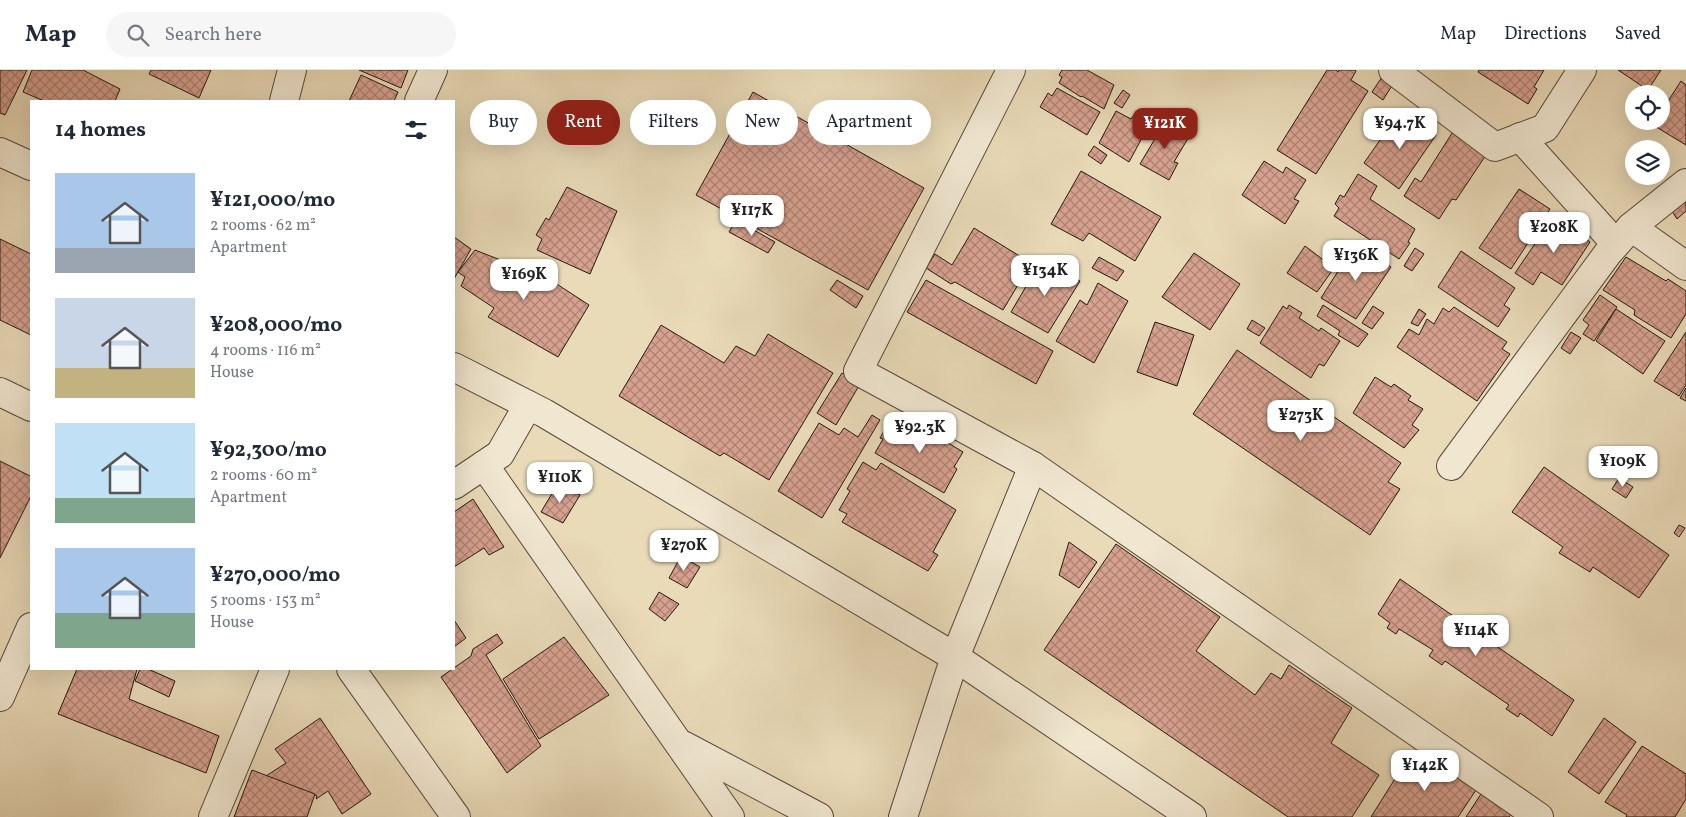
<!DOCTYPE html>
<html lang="en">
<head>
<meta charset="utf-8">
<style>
  :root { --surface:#fff; --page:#f6f6f7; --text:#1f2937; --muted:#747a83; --line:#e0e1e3; --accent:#8f2418 }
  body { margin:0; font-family:Vollkorn,serif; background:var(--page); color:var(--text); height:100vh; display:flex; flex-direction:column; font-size:19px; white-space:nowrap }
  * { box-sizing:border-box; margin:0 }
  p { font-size:16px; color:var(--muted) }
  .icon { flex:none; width:28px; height:28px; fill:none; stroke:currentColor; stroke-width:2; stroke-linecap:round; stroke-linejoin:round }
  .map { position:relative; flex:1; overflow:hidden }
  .details { position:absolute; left:30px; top:30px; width:425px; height:570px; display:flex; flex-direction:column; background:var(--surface); border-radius:0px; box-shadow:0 5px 20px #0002 }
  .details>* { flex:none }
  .hud { position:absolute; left:470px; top:30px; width:475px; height:45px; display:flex; gap:10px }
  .buttons { position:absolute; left:1625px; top:15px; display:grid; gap:10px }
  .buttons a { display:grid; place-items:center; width:45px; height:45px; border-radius:50%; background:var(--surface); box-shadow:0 5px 20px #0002; font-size:25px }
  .price { position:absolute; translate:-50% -42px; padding:0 11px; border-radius:10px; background:#fff; color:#222; font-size:16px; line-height:32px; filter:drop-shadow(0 1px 2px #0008) }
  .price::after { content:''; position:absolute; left:50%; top:30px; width:15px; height:11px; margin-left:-8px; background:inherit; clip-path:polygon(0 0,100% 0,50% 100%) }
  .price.selected { background:var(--accent); color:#fff }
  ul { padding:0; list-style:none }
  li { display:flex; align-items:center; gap:15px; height:125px; padding:0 25px }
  li span { display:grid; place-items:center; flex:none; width:140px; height:100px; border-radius:0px; color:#555 }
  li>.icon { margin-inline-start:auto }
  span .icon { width:60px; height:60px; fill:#fffc; stroke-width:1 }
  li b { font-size:21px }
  h2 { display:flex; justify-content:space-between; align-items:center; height:60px; padding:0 25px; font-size:21px }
  .tag { padding:0 18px; border-radius:22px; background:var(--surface); box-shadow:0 5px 20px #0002; font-size:18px; line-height:45px }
  .tag.selected { background:var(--accent); color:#fff }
  header { display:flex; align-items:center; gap:30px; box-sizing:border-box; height:70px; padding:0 25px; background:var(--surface); border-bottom:1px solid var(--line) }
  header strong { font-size:24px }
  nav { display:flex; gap:28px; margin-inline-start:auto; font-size:18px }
  .search { width:350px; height:45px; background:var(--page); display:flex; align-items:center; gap:12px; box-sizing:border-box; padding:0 18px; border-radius:28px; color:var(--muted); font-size:19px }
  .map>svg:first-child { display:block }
</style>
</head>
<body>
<header>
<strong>Map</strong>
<div class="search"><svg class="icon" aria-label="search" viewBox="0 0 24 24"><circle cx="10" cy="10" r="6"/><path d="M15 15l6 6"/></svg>Search here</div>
<nav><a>Map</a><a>Directions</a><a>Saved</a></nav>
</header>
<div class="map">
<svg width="1686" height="747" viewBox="0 0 1686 747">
  <defs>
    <pattern id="building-cross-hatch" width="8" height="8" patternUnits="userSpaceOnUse" patternTransform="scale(1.25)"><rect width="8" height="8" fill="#d7a18f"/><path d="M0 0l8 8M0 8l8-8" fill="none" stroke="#ae8273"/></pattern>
  </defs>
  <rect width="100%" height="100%" fill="#e9dab8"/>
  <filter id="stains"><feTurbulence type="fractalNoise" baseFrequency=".004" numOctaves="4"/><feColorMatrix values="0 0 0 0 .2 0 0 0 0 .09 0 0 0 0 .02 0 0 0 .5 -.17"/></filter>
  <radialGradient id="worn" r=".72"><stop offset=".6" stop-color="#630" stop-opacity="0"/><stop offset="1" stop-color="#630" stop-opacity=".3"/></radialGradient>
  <g fill="url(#building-cross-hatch)" stroke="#241b11">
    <polygon points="0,0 27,0 5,45 0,43"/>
    <polygon points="32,0 83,0 120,19 115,31 44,31 23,22"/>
    <polygon points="151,0 211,0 199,28 149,4"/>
    <polygon points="359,0 408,0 401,18"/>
    <polygon points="1062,0 1087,0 1114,15 1104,39 1082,26 1081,27 1059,13 1062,7 1059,5"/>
    <polygon points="1327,0 1336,0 1338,2 1339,0 1355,0 1356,1 1351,10 1368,21 1316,104 1277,80"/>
    <polygon points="1479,0 1544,0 1534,17 1537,19 1528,34 1478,2"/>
    <polygon points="1618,0 1661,0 1648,20"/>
    <polygon points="1386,1 1396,9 1383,30 1372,22"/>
    <polygon points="361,5 398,22 394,31 349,31"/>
    <polygon points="1681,11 1686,15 1686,75 1653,55 1656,51 1661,51 1661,42"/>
    <polygon points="1057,18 1100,42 1087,65 1040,37 1048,23 1052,26"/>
    <polygon points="1123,20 1130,25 1122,38 1114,33"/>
    <polygon points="753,22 924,118 868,220 696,125"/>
    <polygon points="1116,41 1131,49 1134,45 1149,55 1129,92 1099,73"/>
    <polygon points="1404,42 1436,65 1399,119 1364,93 1394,50"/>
    <polygon points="1166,50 1190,65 1174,92 1178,93 1169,110 1140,94"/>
    <polygon points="1454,60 1488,82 1456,130 1452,129 1439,149 1404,126 1415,108 1421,112"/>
    <polygon points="1094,76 1107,85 1101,94 1088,85"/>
    <polygon points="1264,91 1283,103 1286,97 1306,110 1294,129 1299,131 1285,154 1242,125"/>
    <polygon points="1081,101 1161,147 1135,191 1089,163 1083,171 1051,154"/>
    <polygon points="1358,104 1377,116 1370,129 1415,159 1408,172 1410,173 1399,189 1334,146 1339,138 1335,134 1340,125 1344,127"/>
    <polygon points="567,117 617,141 590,204 537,180 542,169 536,165 546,148 549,150"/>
    <polygon points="1519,119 1550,139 1511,199 1479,178"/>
    <polygon points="1686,131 1686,141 1677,149 1672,141"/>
    <polygon points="1554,146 1590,172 1562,215 1541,202 1533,215 1515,203"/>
    <polygon points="736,150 775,172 768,183 729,162"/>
    <polygon points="974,158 1031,193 1003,240 955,212 951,214 926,198 935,184 952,195"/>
    <polygon points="454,167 471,179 454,209"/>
    <polygon points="0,169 31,184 31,265 0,250"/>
    <polygon points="1305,176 1334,198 1317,222 1287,203"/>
    <polygon points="1354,176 1359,180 1362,177 1391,197 1356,249 1321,228"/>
    <polygon points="1415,178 1424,184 1412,201 1404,196"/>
    <polygon points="475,180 549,209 589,235 558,287 488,247 494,238 461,216 465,207 458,202"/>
    <polygon points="1461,181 1515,218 1504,235 1510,239 1498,257 1438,217"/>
    <polygon points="1194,183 1240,214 1210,260 1162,227"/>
    <polygon points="1099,187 1124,201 1117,211 1092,198"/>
    <polygon points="1626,187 1666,211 1668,209 1686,221 1686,244 1671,268 1634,245 1635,240 1603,220"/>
    <polygon points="1041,191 1080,211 1048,263 1011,242"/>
    <polygon points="837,210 863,226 856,238 830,220"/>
    <polygon points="926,210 1053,281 1036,314 907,242"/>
    <polygon points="1098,213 1128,231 1094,293 1056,271 1080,230 1087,235"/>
    <polygon points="1600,225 1617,237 1594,271 1583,264 1589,255 1583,250"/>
    <polygon points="1289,235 1302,243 1299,248 1319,261 1321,258 1340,271 1324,296 1319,294 1311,308 1260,273 1283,236 1287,239"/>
    <polygon points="1323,235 1368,264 1358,277 1338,265 1340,261 1317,246"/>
    <polygon points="1373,236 1384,243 1372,259 1362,253"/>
    <polygon points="1454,237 1507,272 1502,279 1510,284 1477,331 1397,277 1409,259 1419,265 1427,249 1434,254 1443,238 1449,242"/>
    <polygon points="1419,239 1426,244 1418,256 1411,253"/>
    <polygon points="1616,239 1665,271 1643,304 1596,271"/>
    <polygon points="1252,250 1265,258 1259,266 1247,259"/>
    <polygon points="1155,252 1194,265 1177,316 1137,302"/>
    <polygon points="661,255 724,293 736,276 755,286 768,264 833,303 769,410 724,383 720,386 619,326"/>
    <polygon points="1571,262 1581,268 1570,284 1561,278"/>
    <polygon points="1686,262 1686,315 1679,326 1654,311"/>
    <polygon points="1237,280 1401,393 1388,412 1400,419 1370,465 1193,344"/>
    <polygon points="842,303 860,314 836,355 817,343"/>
    <polygon points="1375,307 1391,317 1394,314 1411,326 1408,330 1423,339 1412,355 1419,360 1404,378 1353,343"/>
    <polygon points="1686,318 1686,331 1680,328"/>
    <polygon points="872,345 880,350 822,448 778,421 819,353 839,365 844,358 858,367"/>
    <polygon points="893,346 918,362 922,357 963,382 954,397 957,399 944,423 875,383 883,369 880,368"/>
    <polygon points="0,391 30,406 31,408 31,426 0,488"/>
    <polygon points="863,392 876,400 881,393 956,440 933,482 938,485 928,501 842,452 847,444 839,440 850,421 847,419"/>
    <polygon points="1544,397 1669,485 1639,528 1593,497 1590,502 1559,483 1563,477 1512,442"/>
    <polygon points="1619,408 1633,417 1626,428 1612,419"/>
    <polygon points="557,415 580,425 563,453 541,442"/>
    <polygon points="473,429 504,477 489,485 484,478 454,497 454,442"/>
    <polygon points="1679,455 1685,458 1679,467 1674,463"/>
    <polygon points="1069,472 1097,492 1079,518 1059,505"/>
    <polygon points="1116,474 1220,547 1196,581 1255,625 1271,603 1281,609 1289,595 1352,638 1331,673 1379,705 1352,747 1288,747 1044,580"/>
    <polygon points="681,486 700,497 687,518 669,508"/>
    <polygon points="1400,509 1574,630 1552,666 1520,643 1518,647 1506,639 1509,635 1445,591 1442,595 1429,586 1433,580 1399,559 1396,564 1387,558 1390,553 1378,544"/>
    <polygon points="659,522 679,534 665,551 649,539"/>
    <polygon points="454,550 466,568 454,577"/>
    <polygon points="497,564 503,573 486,585 541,676 507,703 441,607 471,586 473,579"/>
    <polygon points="564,567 609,625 539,669 503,609"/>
    <polygon points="77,599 137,599 129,629 219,666 206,703 58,644"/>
    <polygon points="140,599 148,599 175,611 169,627 135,611"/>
    <polygon points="320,648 371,724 342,744 328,721 316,729 317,726 266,706 286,693 275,679"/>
    <polygon points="1604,648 1636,672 1599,724 1568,702"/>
    <polygon points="1642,676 1686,704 1686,729 1675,747 1626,747 1627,745 1605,732"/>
    <polygon points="1413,680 1478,717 1458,747 1371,747"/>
    <polygon points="252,700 315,724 307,747 234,747"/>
    <polygon points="1481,724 1512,743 1509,747 1466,747"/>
  </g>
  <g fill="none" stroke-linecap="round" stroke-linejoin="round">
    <g stroke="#554b3b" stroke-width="30">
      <g id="minor">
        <polyline points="1011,0 858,301 1033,396 1539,747"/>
        <polyline points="1393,0 1495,77 1545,58 1582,0"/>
        <polyline points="284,31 292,0"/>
        <polyline points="419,31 433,0"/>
        <polyline points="1520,67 1616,174"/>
        <polyline points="0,82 31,96"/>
        <polyline points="1631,157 1686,196"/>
        <polyline points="454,297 544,343 955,587 1192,747"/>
        <polyline points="0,322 31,337"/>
        <polyline points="484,395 730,747"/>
        <polyline points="1451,396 1608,183 1631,157 1686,113"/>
        <polyline points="454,415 500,384 528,335"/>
        <polyline points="351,599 456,747"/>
        <polyline points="0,627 31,557"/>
        <polyline points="683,675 819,747"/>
        <polyline points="213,747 275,599"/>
        <polyline points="903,747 955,587 1033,396"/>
      </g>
    </g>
    <use href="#minor" stroke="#f1e7d1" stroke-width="28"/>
  </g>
  <rect width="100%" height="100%" filter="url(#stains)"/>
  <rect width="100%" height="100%" fill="url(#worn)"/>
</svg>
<div class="buttons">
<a><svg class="icon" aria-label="locate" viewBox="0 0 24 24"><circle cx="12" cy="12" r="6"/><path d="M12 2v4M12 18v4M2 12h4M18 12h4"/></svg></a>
<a><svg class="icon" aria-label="layers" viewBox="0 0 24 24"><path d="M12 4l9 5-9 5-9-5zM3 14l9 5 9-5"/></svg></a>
</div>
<b class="price selected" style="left:1165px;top:80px">¥121K</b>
<b class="price" style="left:1400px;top:80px">¥94.7K</b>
<b class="price" style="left:752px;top:167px">¥117K</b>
<b class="price" style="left:1554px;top:184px">¥208K</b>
<b class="price" style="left:1356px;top:212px">¥136K</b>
<b class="price" style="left:1045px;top:227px">¥134K</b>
<b class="price" style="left:524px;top:231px">¥169K</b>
<b class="price" style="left:1301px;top:372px">¥273K</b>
<b class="price" style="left:920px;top:384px">¥92.3K</b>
<b class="price" style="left:1623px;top:418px">¥109K</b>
<b class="price" style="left:560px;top:434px">¥110K</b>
<b class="price" style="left:684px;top:502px">¥270K</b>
<b class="price" style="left:1476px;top:587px">¥114K</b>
<b class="price" style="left:1425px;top:722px">¥142K</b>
<div class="hud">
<a class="tag">Buy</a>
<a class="tag selected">Rent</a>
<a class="tag">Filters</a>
<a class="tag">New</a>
<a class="tag">Apartment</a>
</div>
<section class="details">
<h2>14 homes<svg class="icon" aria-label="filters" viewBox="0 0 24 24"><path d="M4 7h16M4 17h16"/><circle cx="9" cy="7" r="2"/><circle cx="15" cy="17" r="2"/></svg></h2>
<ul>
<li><span style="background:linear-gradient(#a9c7e8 75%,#9aa5b1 0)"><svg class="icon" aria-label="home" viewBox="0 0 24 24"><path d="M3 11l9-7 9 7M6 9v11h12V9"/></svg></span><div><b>¥121,000/mo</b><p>2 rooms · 62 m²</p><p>Apartment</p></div></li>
<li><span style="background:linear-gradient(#c9d6e8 70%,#c2b280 0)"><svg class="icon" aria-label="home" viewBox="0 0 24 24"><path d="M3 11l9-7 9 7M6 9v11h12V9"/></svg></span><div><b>¥208,000/mo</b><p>4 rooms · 116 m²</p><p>House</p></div></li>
<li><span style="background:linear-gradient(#bfe0f5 75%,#7fa58c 0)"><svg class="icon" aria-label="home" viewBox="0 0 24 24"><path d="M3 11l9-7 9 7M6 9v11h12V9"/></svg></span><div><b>¥92,300/mo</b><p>2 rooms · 60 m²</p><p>Apartment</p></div></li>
<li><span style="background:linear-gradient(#a9c7e8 65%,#7fa58c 0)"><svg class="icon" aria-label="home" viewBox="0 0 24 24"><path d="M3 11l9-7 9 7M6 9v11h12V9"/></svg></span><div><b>¥270,000/mo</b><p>5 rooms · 153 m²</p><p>House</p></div></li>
</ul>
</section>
</div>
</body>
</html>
